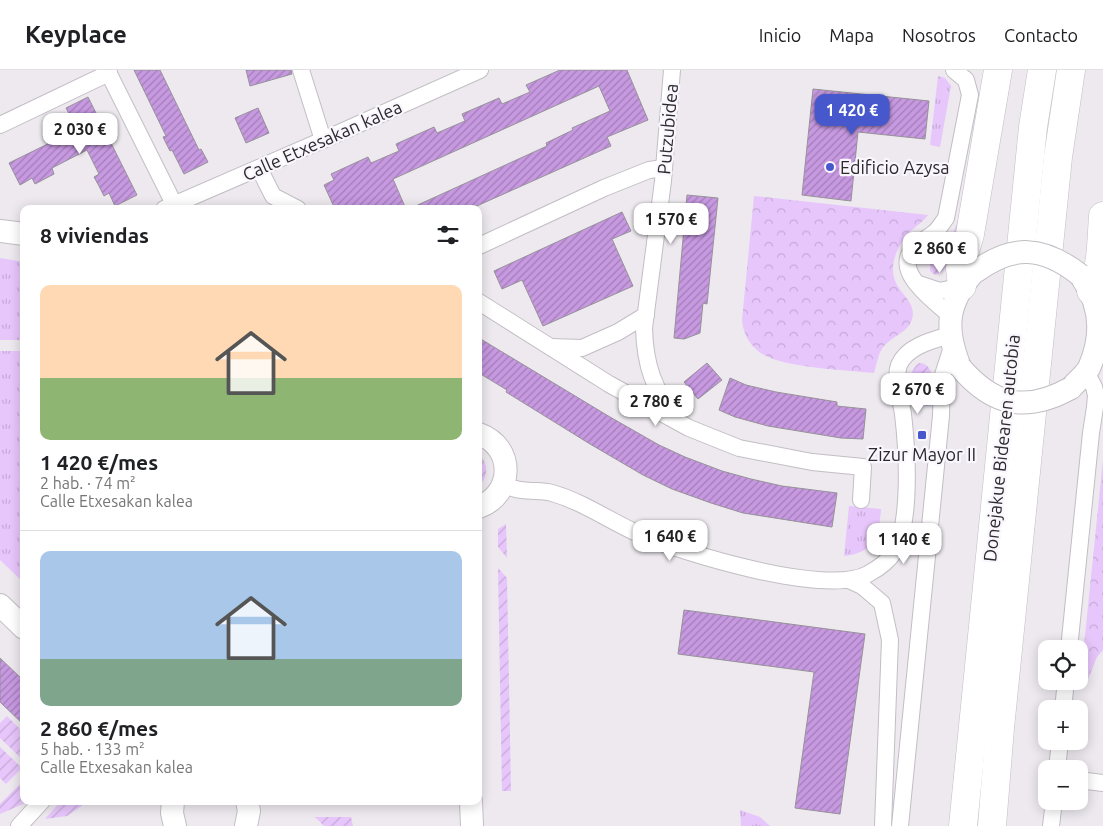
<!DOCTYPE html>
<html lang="es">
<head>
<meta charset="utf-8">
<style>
  :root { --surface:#fff; --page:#f2f2f2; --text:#202124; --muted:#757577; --line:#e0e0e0; --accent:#4658cc }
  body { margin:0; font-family:Ubuntu,sans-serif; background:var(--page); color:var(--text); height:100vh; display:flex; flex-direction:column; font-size:19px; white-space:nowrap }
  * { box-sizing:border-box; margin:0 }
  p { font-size:16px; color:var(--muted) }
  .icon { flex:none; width:28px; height:28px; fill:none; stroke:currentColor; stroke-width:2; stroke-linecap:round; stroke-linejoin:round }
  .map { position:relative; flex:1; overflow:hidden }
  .panel { position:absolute; left:20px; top:135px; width:462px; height:600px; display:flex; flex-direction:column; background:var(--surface); border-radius:10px; box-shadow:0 2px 12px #0003 }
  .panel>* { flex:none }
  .controls { position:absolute; left:1038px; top:570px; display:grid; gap:10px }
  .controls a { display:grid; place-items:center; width:50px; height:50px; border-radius:10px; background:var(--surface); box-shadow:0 2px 12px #0003; font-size:25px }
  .price { position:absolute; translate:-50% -42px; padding:0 11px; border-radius:10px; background:#fff; color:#222; font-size:16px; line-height:32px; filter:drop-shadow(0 1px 2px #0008) }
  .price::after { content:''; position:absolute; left:50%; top:30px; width:15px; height:11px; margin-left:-8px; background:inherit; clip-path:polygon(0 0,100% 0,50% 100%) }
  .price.selected { background:var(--accent); color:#fff }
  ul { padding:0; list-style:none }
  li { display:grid; align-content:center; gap:10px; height:265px; padding:0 20px }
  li+li { border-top:1px solid var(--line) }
  li span { display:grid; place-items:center; height:155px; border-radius:10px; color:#555 }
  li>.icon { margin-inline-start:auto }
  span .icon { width:90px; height:90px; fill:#fffc; stroke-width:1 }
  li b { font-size:21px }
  h2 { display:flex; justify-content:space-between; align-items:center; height:60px; padding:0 20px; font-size:21px }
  header { display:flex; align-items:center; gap:30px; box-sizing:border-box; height:70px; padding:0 25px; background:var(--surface); border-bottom:1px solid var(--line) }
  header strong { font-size:24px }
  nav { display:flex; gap:28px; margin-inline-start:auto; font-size:18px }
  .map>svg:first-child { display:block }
</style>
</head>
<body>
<header>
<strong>Keyplace</strong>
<nav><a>Inicio</a><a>Mapa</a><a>Nosotros</a><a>Contacto</a></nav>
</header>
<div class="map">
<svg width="1103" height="756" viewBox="0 0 1103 756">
  <defs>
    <pattern id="grass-tufts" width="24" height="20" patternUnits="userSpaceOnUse" patternTransform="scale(1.25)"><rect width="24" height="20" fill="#e7c6fb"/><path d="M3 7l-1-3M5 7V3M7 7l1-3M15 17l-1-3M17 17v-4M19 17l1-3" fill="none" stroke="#c6aad7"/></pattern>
    <pattern id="forest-crowns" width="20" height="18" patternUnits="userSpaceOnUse" patternTransform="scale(1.25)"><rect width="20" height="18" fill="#e7c6fb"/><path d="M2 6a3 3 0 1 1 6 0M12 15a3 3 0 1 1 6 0" fill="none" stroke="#c6aad7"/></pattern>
    <pattern id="garden-furrows" width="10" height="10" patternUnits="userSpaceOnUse" patternTransform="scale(1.25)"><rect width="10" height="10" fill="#e7c6fb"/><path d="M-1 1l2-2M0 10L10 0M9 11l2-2" fill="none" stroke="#c6aad7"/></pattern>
    <pattern id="building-hatch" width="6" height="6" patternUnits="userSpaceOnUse" patternTransform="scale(1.25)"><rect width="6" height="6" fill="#c799e1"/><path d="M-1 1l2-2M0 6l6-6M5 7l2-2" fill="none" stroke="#a27db7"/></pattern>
  </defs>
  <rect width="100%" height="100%" fill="#ede9ef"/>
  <g fill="url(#grass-tufts)">
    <polygon points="938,6 945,8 951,16 940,77 930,75"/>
    <polygon points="0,188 24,192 24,270 0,270"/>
    <polygon points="0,281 24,281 24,513 0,490"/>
    <path d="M849,436l32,3c-2,27 -7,44 -37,47z"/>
    <polygon points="740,740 760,747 770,756 741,756"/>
  </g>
  <g fill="url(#forest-crowns)">
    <path d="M754,126l174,19c-7,10 -20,15 -26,27 -8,12 -13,29 -5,43 7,12 21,21 14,37 -4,10 -19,15 -26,23 -7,7 -8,18 -11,28 -29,-3 -86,-5 -110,-18 -13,-7 -21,-21 -22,-35z"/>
    <polygon points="1103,390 1103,580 1097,587 1086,614 1080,614"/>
  </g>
  <g fill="url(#garden-furrows)">
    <path d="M962,135c-2,20 -4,63 -27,70l-5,-4c0,-19 11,-20 20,-33 7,-10 9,-21 12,-33z"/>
    <path d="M919,293c19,0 13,32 12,43l-19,-1c-2,-14 -6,-32 7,-42z"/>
    <path d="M479,384c9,9 10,22 0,32z"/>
    <polygon points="506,454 507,488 498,477 498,459"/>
    <polygon points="498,498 507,508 511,721 502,721"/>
    <polygon points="7,646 24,663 24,691 0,668 0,653"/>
    <polygon points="0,677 22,698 6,714 0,708"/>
    <polygon points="24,710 24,731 30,731 0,744 0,734"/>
    <polygon points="61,731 89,731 67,746 45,749"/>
    <polygon points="315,747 351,747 353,756 324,756"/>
  </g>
  <g fill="url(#building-hatch)" stroke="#969298">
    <polygon points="134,0 160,0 199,80 201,79 208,92 184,104 172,80 170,81 163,67 166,66"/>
    <polygon points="246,0 291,0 292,4 250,16"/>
    <polygon points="560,0 627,0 648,50 607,67 611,76 470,139 409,139 547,76 546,73 573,60 572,58 610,41 599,16 393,109 406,139 335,139 324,115 334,110 331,104 368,87 371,93 399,81 396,74 434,57 437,63 465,51 462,44 499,28 502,34 530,22 526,15"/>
    <polygon points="813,19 929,31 925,69 858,62 851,131 802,125"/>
    <polygon points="88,27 137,125 115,136 109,123 104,126 99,116 94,107 99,104 87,80 52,98 54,104 35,114 32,108 20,115 9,93 72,62 67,54 73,51 66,38"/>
    <polygon points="258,38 269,63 246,73 235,48"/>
    <polygon points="687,125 718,128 707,234 703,233 700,263 684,269 674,268"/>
    <polygon points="622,142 631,161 612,169 633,216 543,256 522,210 502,219 494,201"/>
    <polygon points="479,268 610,347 659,375 685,387 722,401 751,409 782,416 837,423 832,457 743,443 711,433 672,419 643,405 590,374 506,322 507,320 479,303"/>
    <polygon points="707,293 722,310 698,329 684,312"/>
    <polygon points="730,308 746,315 776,322 837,332 837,336 866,339 863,369 841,368 768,356 735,347 719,340"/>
    <polygon points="684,540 865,564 840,744 795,738 814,602 678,584"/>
    <polygon points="0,588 24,611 24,655 0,632"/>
  </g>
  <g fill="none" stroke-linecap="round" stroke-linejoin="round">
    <g stroke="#c2bec4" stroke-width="18">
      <g id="street">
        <polyline points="107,0 174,134"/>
        <polyline points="301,0 323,70"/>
        <path d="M672,0l-9,111 -19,147c1,39 10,59 30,90"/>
        <polyline points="0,55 109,3"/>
        <polyline points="259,98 273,126 298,139"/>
        <polyline points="164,139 323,70 480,0"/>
        <polyline points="479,176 604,118 649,100 664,98"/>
        <polyline points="919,214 940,221 962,216"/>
        <polyline points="479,232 609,314 689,358 739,378 812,392 863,397 861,430"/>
        <path d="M951,246c-17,-15 -61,-46 -36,-69 6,-6 13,-9 19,-14 5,-4 8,-10 12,-15l24,-123 -4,-15 -12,-10"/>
        <polyline points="551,277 582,278 618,262 646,245"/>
        <path d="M504,415c5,2 12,5 18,5 10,2 20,0 30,3 32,9 59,29 89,42 43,18 186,62 227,39 11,-6 20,-12 26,-22 18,-30 13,-104 9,-138 -2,-14 -9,-36 -4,-49 8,-19 34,-25 51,-30"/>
        <polyline points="849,510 862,516 882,533 890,570 883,756"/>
        <polyline points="1069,579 1091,363 1095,337 1096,325 1094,317 1086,302"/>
        <polyline points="1063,639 1066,611"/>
        <polyline points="1057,699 1060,671"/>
        <polyline points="1079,710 1103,713"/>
        <polyline points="19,756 42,731"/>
        <polyline points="900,756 941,346 942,308 952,277"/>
        <polyline points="1051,756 1054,731"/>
      </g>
    </g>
    <g stroke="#c2bec4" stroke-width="24">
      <g id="secondary">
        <polyline points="0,161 24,164"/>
        <path d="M960,297c-15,-38 -14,-62 13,-94"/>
        <path d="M1071,318c6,-7 14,-13 18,-20 14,-32 13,-62 -7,-90"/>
        <path d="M479,364c36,13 35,60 0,73"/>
        <polyline points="0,535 24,558"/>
        <polyline points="173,731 172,743 175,756"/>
        <polyline points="471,731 472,756"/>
        <polyline points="246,756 249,741 247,731"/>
      </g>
    </g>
    <g stroke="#c2bec4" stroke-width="29">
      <g id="highway">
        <polyline points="962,216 960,198 970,164 998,0"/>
        <path d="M1091,221c11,-24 10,-49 12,-75"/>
        <polyline points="963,756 1033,57 1042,0"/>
        <polyline points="992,756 1000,658 1058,87 1071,0"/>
      </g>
    </g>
    <use href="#street" stroke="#fff" stroke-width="16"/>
    <use href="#secondary" stroke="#fff" stroke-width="22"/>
    <use href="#highway" stroke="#fff" stroke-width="28"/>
    <g stroke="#c2bec4" stroke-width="24" stroke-linecap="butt">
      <g id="secondary-bridge">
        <path d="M975,202c38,-28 68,-26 105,3"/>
        <path d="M960,297c33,39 66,46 111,21"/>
      </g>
    </g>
    <use href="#secondary-bridge" stroke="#fff" stroke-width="22"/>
  </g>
  <g fill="#4658cc" stroke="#faf6fd" stroke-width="2">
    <circle cx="830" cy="97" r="5"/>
    <rect x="917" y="360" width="10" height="10" rx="2.5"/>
  </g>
  <g text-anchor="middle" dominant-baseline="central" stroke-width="4.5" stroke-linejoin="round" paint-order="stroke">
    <g font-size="18" fill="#2c2a2d" stroke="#faf6fd">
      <text transform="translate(667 59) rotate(-85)">Putzubidea</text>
      <text transform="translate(322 70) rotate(-24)">Calle Etxesakan kalea</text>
      <text transform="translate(1001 378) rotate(-84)">Donejakue Bidearen autobia</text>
    </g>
    <g font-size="18" fill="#2c2a2d" stroke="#faf6fd" text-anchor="start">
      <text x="840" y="97">Edificio Azysa</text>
      <text x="922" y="384" text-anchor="middle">Zizur Mayor II</text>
    </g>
  </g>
</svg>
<div class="controls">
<a><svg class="icon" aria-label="locate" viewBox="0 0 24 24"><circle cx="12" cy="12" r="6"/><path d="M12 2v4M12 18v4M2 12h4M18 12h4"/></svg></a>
<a>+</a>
<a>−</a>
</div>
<b class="price selected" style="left:852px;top:66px">1 420 €</b>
<b class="price" style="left:80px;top:85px">2 030 €</b>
<b class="price" style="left:671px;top:175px">1 570 €</b>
<b class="price" style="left:940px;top:204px">2 860 €</b>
<b class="price" style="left:918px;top:345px">2 670 €</b>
<b class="price" style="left:656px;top:357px">2 780 €</b>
<b class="price" style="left:670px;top:492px">1 640 €</b>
<b class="price" style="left:904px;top:495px">1 140 €</b>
<section class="panel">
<h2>8 viviendas<svg class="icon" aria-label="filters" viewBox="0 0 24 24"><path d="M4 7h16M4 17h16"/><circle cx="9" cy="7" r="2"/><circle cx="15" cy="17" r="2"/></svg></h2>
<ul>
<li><span style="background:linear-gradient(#ffd9b3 60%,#8fb573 0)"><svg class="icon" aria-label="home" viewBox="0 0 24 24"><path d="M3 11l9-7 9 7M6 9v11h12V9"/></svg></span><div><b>1 420 €/mes</b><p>2 hab. · 74 m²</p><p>Calle Etxesakan kalea</p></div></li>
<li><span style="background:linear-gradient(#a9c7e8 70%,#7fa58c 0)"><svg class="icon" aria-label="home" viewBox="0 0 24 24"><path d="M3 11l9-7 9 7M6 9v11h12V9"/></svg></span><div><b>2 860 €/mes</b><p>5 hab. · 133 m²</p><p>Calle Etxesakan kalea</p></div></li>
</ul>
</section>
</div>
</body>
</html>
